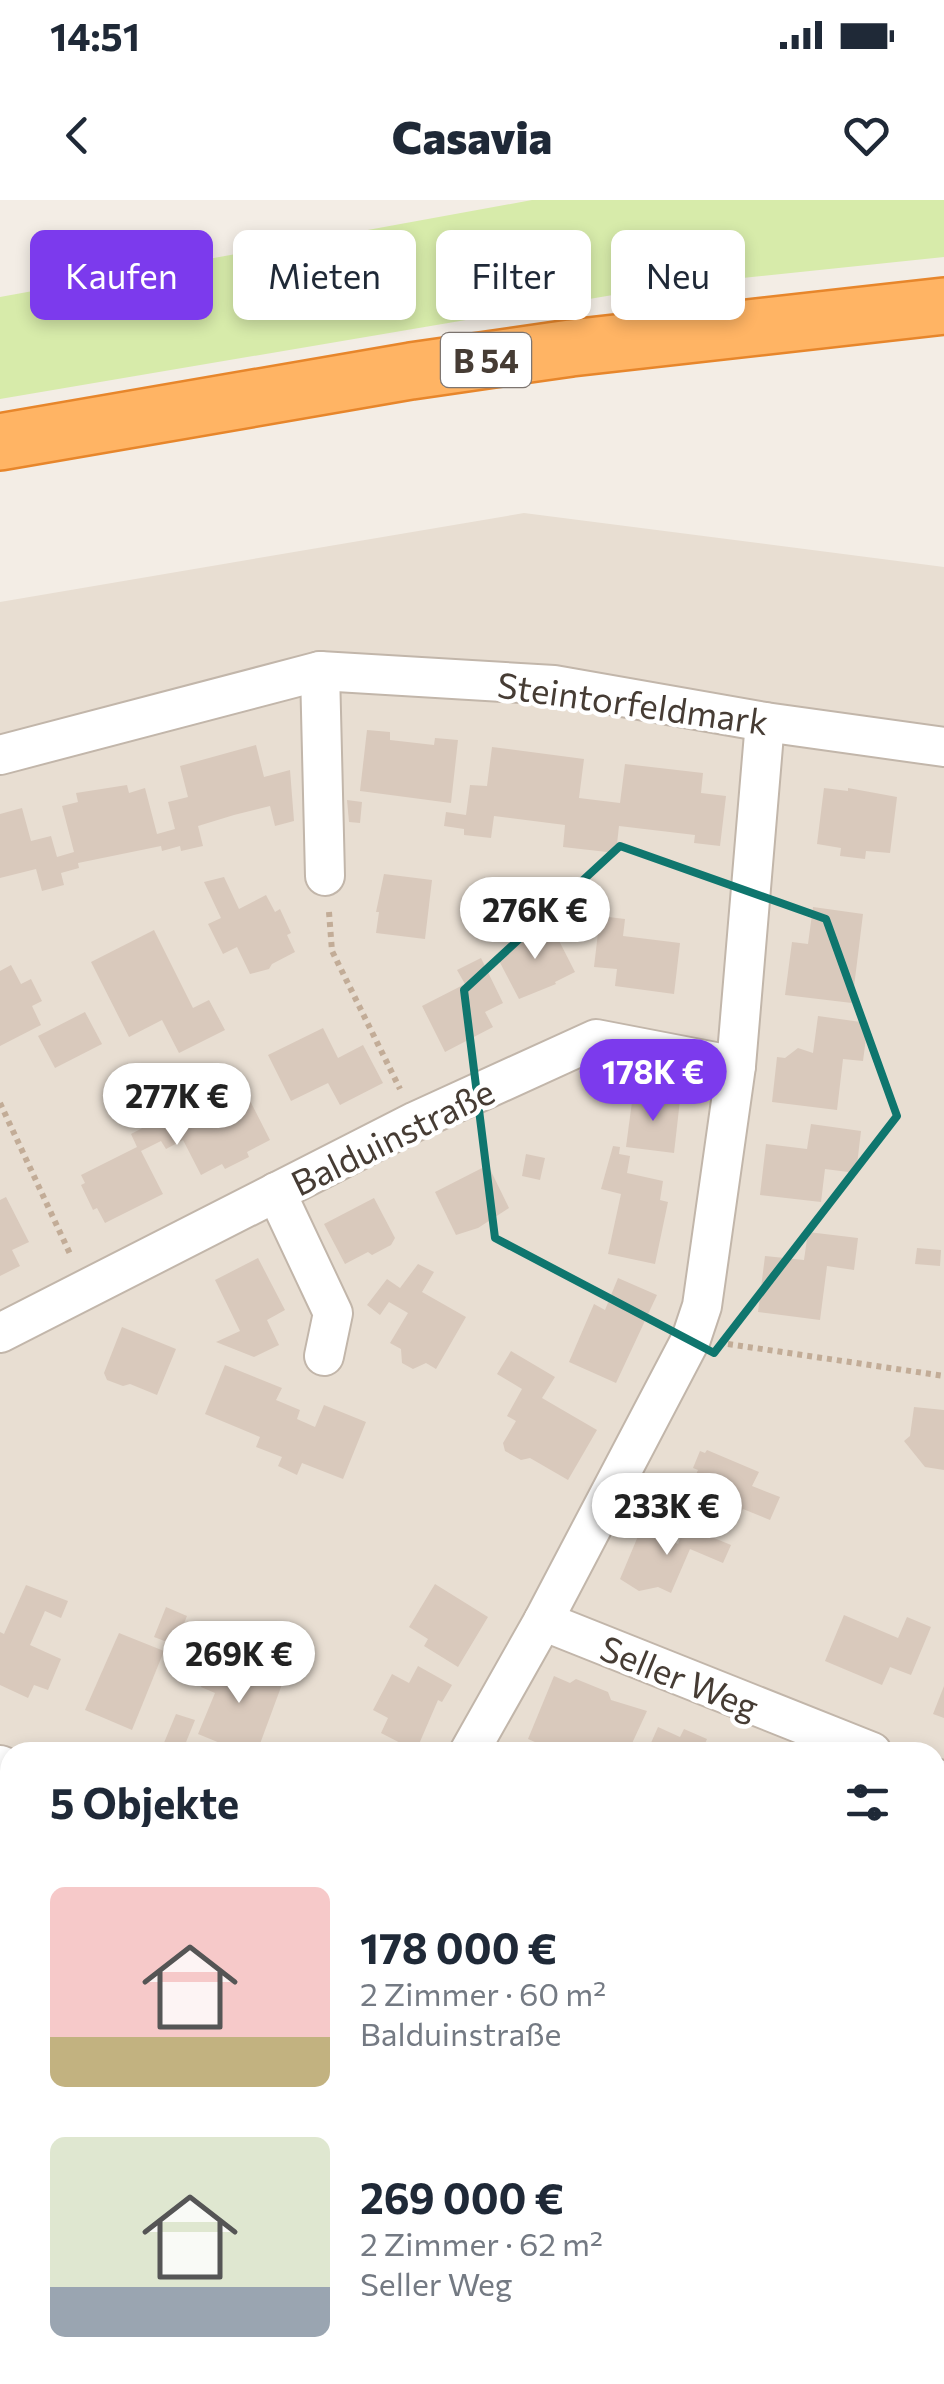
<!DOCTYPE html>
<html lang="de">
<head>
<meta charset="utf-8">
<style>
  :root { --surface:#fff; --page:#f2f2f3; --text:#1f2937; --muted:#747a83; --accent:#7c3aed }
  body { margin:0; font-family:Commissioner,sans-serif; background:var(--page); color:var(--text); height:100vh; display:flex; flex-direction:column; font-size:38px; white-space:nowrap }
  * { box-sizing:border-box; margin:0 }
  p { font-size:32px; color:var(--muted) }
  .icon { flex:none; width:55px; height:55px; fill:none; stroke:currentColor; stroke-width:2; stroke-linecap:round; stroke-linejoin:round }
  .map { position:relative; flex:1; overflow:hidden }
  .details { position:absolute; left:0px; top:1542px; width:945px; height:642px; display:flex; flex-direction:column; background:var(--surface); border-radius:30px 30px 0 0; box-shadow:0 5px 15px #0003 }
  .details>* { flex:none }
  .banner { position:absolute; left:30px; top:30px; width:885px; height:90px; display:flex; gap:20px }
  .price { position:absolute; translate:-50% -85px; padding:0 22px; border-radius:35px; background:#fff; color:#222; font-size:32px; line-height:65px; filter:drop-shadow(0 2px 5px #0008) }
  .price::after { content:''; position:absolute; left:50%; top:60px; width:30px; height:22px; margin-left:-15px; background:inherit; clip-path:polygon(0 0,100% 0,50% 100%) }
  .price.current { background:var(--accent); color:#fff }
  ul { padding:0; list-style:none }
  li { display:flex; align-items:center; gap:30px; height:250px; padding:0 50px }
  li span { display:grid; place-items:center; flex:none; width:280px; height:200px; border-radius:15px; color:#555 }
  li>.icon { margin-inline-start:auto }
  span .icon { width:120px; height:120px; fill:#fffc; stroke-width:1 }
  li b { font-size:42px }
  h2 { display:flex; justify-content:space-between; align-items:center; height:120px; padding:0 50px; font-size:42px }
  .tag { padding:0 35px; border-radius:15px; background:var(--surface); box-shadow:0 5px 15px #0003; font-size:35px; line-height:90px }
  .tag.current { background:var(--accent); color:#fff }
  .status { display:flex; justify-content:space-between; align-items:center; height:70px; padding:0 50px; background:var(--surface); direction:ltr }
  .status svg { height:28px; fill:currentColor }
  header { display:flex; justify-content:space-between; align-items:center; height:130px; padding:0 50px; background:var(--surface); font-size:45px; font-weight:800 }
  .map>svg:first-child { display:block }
</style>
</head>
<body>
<div class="status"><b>14:51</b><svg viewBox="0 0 49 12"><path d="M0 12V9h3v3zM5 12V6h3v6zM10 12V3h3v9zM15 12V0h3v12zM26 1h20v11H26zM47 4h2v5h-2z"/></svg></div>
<header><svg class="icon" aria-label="back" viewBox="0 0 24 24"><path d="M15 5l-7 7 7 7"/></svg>Casavia<svg class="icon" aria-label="heart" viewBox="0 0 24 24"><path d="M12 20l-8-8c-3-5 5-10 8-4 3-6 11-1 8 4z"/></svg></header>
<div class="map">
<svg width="944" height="2184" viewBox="0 0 944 2184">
  <rect width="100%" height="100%" fill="#f3ede5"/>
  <path fill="#e8ded2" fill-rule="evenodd" d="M524,313l420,54v1817h-944v-1782zM10,1552h925v623h-925z"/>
  <polygon fill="#d7ebaa" points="532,0 944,0 944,57 666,86 0,199 0,97"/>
  <g fill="#d9c9bc">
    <polygon points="367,530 390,532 390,540 434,545 435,538 458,540 451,603 360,591"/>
    <polygon points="256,545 264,577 290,570 294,621 275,626 270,606 234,615 198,626 203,646 181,651 180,646 162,651 161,646 78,663 79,668 61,673 64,685 42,691 36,669 0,678 0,614 22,608 31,641 51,636 57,657 74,652 62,606 78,602 76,593 127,585 129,593 145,588 157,634 175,629 168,602 188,597 180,566"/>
    <polygon points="492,547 584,559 579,598 620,603 625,564 703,573 701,593 726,596 720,646 694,643 695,635 619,626 616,653 563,647 565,625 494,616 491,638 464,635 464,629 444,626 446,612 466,615 470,585 487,586"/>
    <polygon points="824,588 848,591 848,588 897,597 890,653 866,651 865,659 840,656 841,648 817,644"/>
    <polygon points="347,600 362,602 360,623 349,622"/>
    <polygon points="384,674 432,680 425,739 376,733 379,712 376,712"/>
    <polygon points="224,677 239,709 266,695 275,712 280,709 291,733 287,735 295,752 272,764 269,769 250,774 237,747 223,754 208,724 221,718 204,682"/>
    <polygon points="813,707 863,714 852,803 785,795 792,742 808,744"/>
    <polygon points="600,716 625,719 623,736 680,743 674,794 615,786 617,769 594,767"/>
    <polygon points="552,727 575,772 555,782 556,784 519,799 496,755 514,746 511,741 532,730 535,735"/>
    <polygon points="154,730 193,808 209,800 225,830 179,853 162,820 129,837 91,762"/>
    <polygon points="481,758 503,803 485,812 493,827 445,852 422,806 465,784 457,770"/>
    <polygon points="11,765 21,784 31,779 42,801 32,806 41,825 0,846 0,771"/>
    <polygon points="85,812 102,844 55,868 38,836"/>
    <polygon points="818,816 868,823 863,861 843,859 837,910 772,902 777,857 785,858 798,848 813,853"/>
    <polygon points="323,828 338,858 363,845 383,883 340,905 328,883 291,901 268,855"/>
    <polygon points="240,881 270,940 247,952 249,957 225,969 222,964 201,975 183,940 166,949 161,941 141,951 163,994 105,1023 97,1008 93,1010 81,985 85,983 81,975 137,947 131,934 152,923 142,903 165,892 175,914"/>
    <polygon points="633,894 680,900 674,953 626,947"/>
    <polygon points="811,924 861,931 856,973 825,969 821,1002 760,995 766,944 807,949"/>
    <polygon points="613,946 620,947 619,954 630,956 627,973 663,981 660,1000 668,1002 655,1064 608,1054 621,994 601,989"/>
    <polygon points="526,954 545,958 540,980 522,976"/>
    <polygon points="488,965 509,1008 478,1028 456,1035 435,992"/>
    <polygon points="6,997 29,1042 12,1050 20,1066 0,1076 0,1000"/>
    <polygon points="374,998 395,1038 391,1045 372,1055 368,1052 345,1064 324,1024"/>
    <polygon points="808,1032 858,1038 854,1070 827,1066 820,1120 758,1112 765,1056 804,1060"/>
    <polygon points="917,1048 941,1050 940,1066 915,1064"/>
    <polygon points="258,1058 285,1110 267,1120 279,1145 254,1157 216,1142 240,1131 215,1080"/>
    <polygon points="418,1064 434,1072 422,1092 466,1117 436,1169 426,1163 413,1169 402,1163 401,1149 390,1143 408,1113 389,1102 380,1115 367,1105 387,1079 400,1088"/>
    <polygon points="618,1078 657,1095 616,1183 569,1162 594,1104 605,1110"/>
    <polygon points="122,1127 176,1149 157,1195 130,1184 123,1186 107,1180 104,1173"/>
    <polygon points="511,1151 555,1177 542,1198 597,1230 568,1280 530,1258 521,1260 505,1251 503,1243 516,1221 507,1216 522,1189 497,1174"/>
    <polygon points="225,1165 282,1188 276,1200 300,1210 297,1219 315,1227 324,1205 366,1222 343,1279 302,1263 297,1275 278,1266 282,1257 256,1247 260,1237 205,1214"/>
    <polygon points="914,1207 944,1210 944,1270 925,1267 904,1241 910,1236"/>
    <polygon points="707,1250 759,1272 752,1286 780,1297 770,1320 743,1309 737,1320 685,1298 698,1270 693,1268 700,1251 705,1253"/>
    <polygon points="685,1326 731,1345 723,1363 690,1349 671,1393 658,1387 639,1391 620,1379 641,1329 678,1344"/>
    <polygon points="435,1384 488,1417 458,1467 424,1446 428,1439 409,1427"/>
    <polygon points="26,1385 68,1401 61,1418 45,1411 30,1445 61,1459 48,1490 34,1485 28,1498 0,1485 0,1432 4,1434"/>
    <polygon points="166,1407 187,1416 175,1445 154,1437"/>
    <polygon points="844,1415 898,1438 907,1417 931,1427 911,1475 890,1467 882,1485 825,1461"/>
    <polygon points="119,1433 164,1451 132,1530 85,1510"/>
    <polygon points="211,1461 249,1476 253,1470 265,1466 280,1476 281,1487 257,1552 242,1552 198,1534 215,1493 201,1487"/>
    <polygon points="418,1466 452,1485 442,1502 438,1500 416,1551 381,1533 388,1518 373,1510 392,1474 409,1483"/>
    <polygon points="554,1476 570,1483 576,1479 608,1492 611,1500 647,1511 628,1552 548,1552 544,1546 528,1539"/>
    <polygon points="944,1486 944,1518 933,1514"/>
    <polygon points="176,1514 195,1520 182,1552 167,1552 161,1550"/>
    <polygon points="658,1527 680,1537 684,1529 707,1539 703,1548 714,1552 647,1552"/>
    <polygon points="0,1628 10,1640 10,1718 4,1727 0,1724"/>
    <polygon points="937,1805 944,1808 944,1876 935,1872"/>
    <polygon points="10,1914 10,1947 6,1952 10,1955 10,1965 3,1974 0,1972 0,1920 3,1923"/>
    <polygon points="944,2115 944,2148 935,2142 935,2128"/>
    <polygon points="240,2175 269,2175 274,2183 224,2184"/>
    <polygon points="430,2175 513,2175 516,2184 433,2184"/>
    <polygon points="768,2175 814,2175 809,2184 786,2184"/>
    <polygon points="880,2175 922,2175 935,2184 874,2184"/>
  </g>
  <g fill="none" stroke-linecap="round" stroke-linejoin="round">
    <g stroke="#c2b6aa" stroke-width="42">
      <g id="minor">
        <polyline points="320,471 325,676"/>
        <polyline points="0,555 320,471 554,485 765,522 944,547"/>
        <polyline points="276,992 333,1113 324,1156"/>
        <polyline points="0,1133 416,921 596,839 736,866"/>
        <polyline points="543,1421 872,1552"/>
        <polyline points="469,1552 543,1421 691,1139 702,1106 736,866 765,522"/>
        <polyline points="0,1565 10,1569"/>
        <polyline points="935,1578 944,1581"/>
        <polyline points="0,1797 10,1784"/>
        <polyline points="935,1985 944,1988"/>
        <polyline points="0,2134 10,2143"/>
        <polyline points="45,2175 54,2184"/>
        <polyline points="357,2175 359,2184"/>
      </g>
    </g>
    <g stroke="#e7862b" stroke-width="60">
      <polyline id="highway" points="0,242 411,171 571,148 944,106"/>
    </g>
    <g stroke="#c2ac97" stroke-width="6" stroke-dasharray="5 5" stroke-linecap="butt">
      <polyline points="329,712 332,751 400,889"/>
      <polyline points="0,903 71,1056"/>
      <polyline points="728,1144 944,1176"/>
    </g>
    <use href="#minor" stroke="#fff" stroke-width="38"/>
    <use href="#highway" stroke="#ffb464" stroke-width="55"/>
  </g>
  <path fill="none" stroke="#0f766e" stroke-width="8" stroke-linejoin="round" d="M620,646l206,73 71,197 -183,237 -219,-115 -31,-248z"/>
  <g text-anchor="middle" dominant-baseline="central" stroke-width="9" stroke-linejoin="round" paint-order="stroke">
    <rect fill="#fff" stroke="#7e7671" stroke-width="2.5" x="441" y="133" width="90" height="54" rx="8"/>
    <g font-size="32" font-weight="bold" fill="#463c34">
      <text x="486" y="160">B 54</text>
    </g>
    <g font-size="35" fill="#463c34" stroke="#fff">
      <text transform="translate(633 502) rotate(8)">Steintorfeldmark</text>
      <text transform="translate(392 936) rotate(-26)">Balduinstraße</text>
      <text transform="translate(680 1476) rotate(22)">Seller Weg</text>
    </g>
  </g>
</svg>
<b class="price" style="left:535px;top:762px">276K €</b>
<b class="price current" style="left:653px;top:924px">178K €</b>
<b class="price" style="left:177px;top:948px">277K €</b>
<b class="price" style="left:667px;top:1358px">233K €</b>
<b class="price" style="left:239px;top:1506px">269K €</b>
<div class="banner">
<a class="tag current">Kaufen</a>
<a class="tag">Mieten</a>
<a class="tag">Filter</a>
<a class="tag">Neu</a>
</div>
<section class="details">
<h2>5 Objekte<svg class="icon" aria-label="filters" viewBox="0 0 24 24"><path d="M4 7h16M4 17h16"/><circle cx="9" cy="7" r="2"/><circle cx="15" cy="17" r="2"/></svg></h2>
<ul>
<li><span style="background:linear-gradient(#f6c9c9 75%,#c2b280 0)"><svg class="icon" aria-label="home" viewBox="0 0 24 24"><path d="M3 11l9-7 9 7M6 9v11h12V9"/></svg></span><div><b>178 000 €</b><p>2 Zimmer · 60 m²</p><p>Balduinstraße</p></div></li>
<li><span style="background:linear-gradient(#dfe7d0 75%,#9aa5b1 0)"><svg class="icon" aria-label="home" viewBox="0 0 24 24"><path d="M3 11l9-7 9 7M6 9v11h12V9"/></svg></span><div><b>269 000 €</b><p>2 Zimmer · 62 m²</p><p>Seller Weg</p></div></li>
</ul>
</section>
</div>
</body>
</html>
